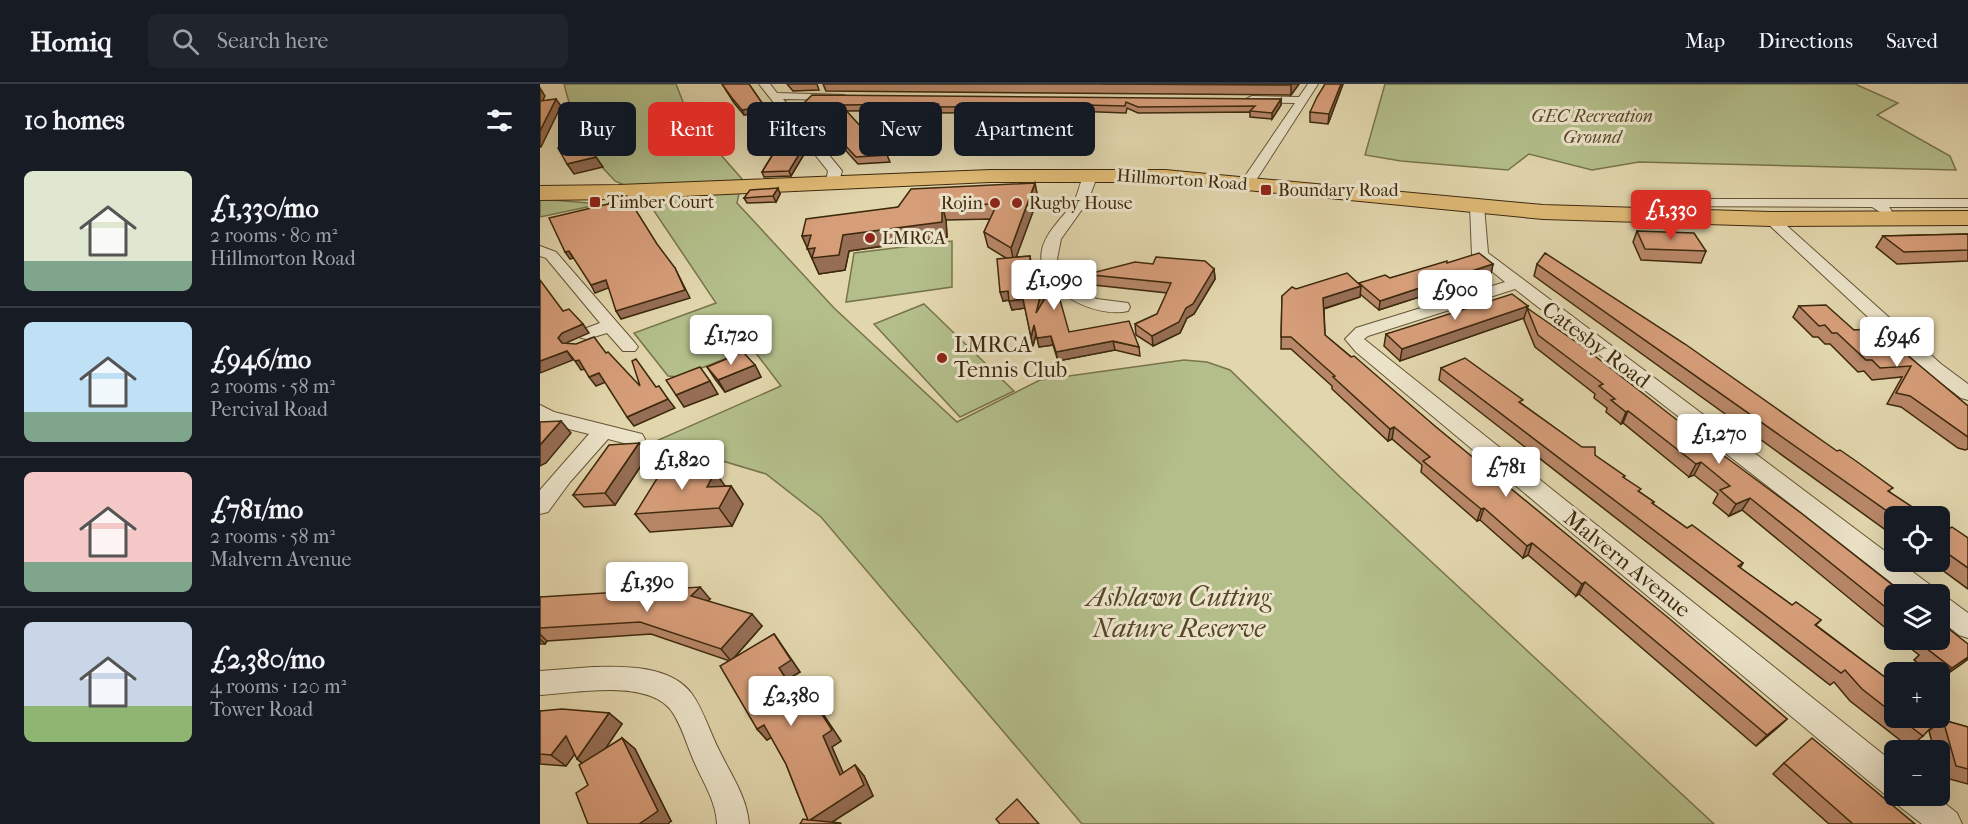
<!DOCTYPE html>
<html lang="en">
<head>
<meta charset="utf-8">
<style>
  :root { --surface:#171b24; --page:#20242c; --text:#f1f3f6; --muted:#9ea1a6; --line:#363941; --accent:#d93025 }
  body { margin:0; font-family:"IM FELL French Canon",serif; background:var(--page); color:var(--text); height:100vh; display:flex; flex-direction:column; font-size:22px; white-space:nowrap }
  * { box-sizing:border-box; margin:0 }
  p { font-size:20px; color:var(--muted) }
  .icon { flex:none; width:33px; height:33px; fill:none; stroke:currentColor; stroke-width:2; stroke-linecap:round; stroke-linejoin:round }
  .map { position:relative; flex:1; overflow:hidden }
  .panel { display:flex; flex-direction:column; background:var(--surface); width:540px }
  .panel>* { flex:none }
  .top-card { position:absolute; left:18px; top:18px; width:570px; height:54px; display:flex; gap:12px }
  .buttons { position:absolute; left:1344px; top:422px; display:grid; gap:12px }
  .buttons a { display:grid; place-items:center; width:66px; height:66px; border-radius:9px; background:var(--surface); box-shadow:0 6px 24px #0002; font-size:30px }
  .price { position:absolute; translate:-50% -51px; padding:0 14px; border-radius:6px; background:#fff; color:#222; font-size:20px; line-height:39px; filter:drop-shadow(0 2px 3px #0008) }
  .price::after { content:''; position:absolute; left:50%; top:36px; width:18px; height:14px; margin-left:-9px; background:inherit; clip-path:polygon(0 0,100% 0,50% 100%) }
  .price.on { background:var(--accent); color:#fff }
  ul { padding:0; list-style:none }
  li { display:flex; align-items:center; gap:18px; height:150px; padding:0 24px }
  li+li { border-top:2px solid var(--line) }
  li span { display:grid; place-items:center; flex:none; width:168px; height:120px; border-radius:9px; color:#555 }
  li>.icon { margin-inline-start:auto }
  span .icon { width:72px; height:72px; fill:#fffc; stroke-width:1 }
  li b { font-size:26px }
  h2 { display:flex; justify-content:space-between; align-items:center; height:72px; padding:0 24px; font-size:26px }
  .pill { padding:0 21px; border-radius:9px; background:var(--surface); box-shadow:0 6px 24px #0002; font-size:21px; line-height:54px }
  .pill.on { background:var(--accent); color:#fff }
  header { display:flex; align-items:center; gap:36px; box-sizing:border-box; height:84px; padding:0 30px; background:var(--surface); border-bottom:2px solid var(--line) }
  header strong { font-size:28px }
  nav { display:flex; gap:33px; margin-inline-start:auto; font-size:21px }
  .search { width:420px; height:54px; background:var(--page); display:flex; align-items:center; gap:15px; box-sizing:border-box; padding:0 21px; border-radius:9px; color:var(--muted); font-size:22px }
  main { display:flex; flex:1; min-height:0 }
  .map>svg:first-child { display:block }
</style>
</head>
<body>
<header>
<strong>Homiq</strong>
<div class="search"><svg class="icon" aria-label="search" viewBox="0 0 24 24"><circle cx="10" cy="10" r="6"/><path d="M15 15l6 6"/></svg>Search here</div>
<nav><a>Map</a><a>Directions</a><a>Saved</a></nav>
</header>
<main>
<section class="panel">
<h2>10 homes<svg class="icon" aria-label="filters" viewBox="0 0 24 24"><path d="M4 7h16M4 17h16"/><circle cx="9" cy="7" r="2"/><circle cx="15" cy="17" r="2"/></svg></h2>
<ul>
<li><span style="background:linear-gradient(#dfe7d0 75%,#7fa58c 0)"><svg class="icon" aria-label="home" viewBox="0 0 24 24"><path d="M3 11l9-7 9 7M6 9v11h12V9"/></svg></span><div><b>£1,330/mo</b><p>2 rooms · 80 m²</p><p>Hillmorton Road</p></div></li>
<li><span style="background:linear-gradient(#bfe0f5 75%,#7fa58c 0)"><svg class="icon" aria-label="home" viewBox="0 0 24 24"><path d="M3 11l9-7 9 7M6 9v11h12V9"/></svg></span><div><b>£946/mo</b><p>2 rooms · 58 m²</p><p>Percival Road</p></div></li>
<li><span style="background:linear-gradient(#f6c9c9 75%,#7fa58c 0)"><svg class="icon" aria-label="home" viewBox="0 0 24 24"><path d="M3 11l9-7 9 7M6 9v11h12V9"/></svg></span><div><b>£781/mo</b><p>2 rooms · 58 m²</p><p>Malvern Avenue</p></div></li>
<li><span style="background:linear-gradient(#c9d6e8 70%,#8fb573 0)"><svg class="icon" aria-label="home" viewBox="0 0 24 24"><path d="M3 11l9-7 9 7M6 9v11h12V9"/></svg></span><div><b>£2,380/mo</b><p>4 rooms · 120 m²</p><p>Tower Road</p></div></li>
</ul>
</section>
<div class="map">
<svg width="1428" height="740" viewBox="0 0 1428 740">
  <rect width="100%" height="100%" fill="#e2d6ad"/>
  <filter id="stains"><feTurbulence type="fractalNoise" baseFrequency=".00333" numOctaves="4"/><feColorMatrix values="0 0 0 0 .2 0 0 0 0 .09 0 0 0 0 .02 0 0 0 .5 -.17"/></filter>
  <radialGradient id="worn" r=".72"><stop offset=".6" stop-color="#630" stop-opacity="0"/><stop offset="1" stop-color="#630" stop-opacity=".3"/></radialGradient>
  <g fill="#b3be8a" stroke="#78744c" stroke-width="1.5">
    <polygon points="24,0 136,0 156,51 166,54 202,95 197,119 294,224 417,338 500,296 644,276 667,278 690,286 800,393 1174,740 542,740 281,433 226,390 116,357 241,302 212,264 139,293 128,292 94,249 176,219 102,109 75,97 62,83 35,41"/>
    <polygon points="845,0 1315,0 1358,19 1337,31 1410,72 1416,86 1099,78 1052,86 989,70 968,86 861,77 825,71"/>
    <polygon points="0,115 61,120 0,133"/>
    <polygon points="412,157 412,203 306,218 314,169"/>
    <polygon points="384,220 474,307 420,333 334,240"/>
  </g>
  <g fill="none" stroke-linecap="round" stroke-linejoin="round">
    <g stroke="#665435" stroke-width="2">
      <g id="minor">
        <polygon points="219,0 230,0 237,9 304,11 304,15 300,16 243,15 302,87 298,101 288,101 286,98 288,87"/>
        <polygon points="768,0 778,0 711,104 701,104 699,101 755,19 712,18 706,15 712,12 759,13"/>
        <path d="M551,86l7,4 -10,27 -27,38 -4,20 9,19 20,17 11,4 31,4 2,4 -2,4c-32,8 -94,-22 -86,-61 4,-19 22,-33 32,-49 6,-9 6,-28 17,-31z"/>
        <polygon points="1107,115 1428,115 1428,123 1349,123 1352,127 1345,131 1332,123 1102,122 1100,119"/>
        <polygon points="937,118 944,122 948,169 1354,474 1354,477 1358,477 1393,503 1396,510 1366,510 975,205 828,252 824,255 1354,679 1354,711 1394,711 1417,729 1422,740 1382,740 1359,722 1355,712 1343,709 816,268 805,255 816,244 965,198 932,171 930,122"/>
        <polygon points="1231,131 1236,132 1401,280 1428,300 1428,316 1421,314 1387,288 1226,138 1224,135"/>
        <polygon points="0,162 16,168 95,259 98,263 95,267 83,267 67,249 47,255 41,254 38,250 41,246 60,239 6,174 0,172"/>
        <polygon points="0,321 14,328 102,350 105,355 102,360 95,362 68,355 30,398 8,428 0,430 0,406 49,350 0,338"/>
        <polygon points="1400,512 1409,515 1428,529 1428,554 1419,551 1400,536"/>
        <path d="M53,583c31,-1 78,-2 99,27 12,17 18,39 28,58 11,23 27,45 29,72h-32c-1,-24 -15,-43 -24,-65 -7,-16 -12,-36 -23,-50 -25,-30 -95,-16 -130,-14v-24z"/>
      </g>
    </g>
    <g stroke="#3d290d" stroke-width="2">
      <polygon id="trunk" points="450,86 625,86 1003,121 1231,128 1428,127 1428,141 1231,142 1003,135 625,98 450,98 79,115 0,116 0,102 79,101"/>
    </g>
    <use href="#minor" fill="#ece4ca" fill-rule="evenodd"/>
    <use href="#trunk" fill="#e1bb76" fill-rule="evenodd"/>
  </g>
  <g fill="#b88768" stroke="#3d290d" stroke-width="1.5">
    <polygon points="182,0 209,0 222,19 261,67 263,72 251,92 224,93 222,88 236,65 210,30 204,31 194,19"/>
    <polygon points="247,0 277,0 279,6 253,7"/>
    <polygon points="283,0 759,0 751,11 286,7"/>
    <polygon points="803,0 788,40 770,38 770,28"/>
    <polygon points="741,15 741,21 732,35 710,33 710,28 598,29 587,24 586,29 505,26 504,28 398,29 397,26 306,27 347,71 350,78 318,80 270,27 265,27 262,21"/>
    <polygon points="240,110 236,118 207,119 204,114"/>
    <polygon points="498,114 476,173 490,172 491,180 491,203 503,201 505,210 503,218 529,248 599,263 600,272 575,266 518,277 513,261 499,263 496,250 493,262 485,224 472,226 469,216 463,217 466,174 448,163 444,148 450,135 406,136 407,153 309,167 305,186 279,190 262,152 358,123"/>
    <polygon points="1097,147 1166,167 1161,179 1101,176 1093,158"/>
    <polygon points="1428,150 1428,177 1357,180 1336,163 1343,152"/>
    <polygon points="907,179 953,180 951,190 839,226 820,210 820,213 784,225 785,251 1247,635 1236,645 1216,662 1039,510 1036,512 988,471 983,474 940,436 937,437 881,388 882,381 852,355 848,357 792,305 792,302 751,265 741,265 742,212 756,205 819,200 819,199 850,194"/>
    <polygon points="997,180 1350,408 1354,432 1354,452 994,192"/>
    <polygon points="674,185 675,195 654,230 647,234 640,249 613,262 596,251 595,240 617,230 627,209 554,201 552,189"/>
    <polygon points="988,222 987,224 1354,510 1354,551 1202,426 1189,432 1173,419 1178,410 1154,391 1149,393 1083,339 1081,340 1066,328 1067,324 1054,314 1055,310 995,263 984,236 984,234 860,277 844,262 846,250"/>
    <polygon points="1259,222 1314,246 1334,250 1428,322 1428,365 1425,366 1418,364 1361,323 1347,320 1362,293 1332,296 1324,287 1318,288 1290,260 1285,260 1278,253 1273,253 1253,233"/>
    <polygon points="215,281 221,293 185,308 175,295 167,283"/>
    <polygon points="901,284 982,320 1084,394 1100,408 1114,418 1113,420 1147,444 1203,479 1200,484 1252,521 1281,536 1276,541 1354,600 1354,633 1390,633 1383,652 1369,663 1310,617 1294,598 1290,601 899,296"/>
    <polygon points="99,359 108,371 75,421 44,423 33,411"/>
    <polygon points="153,378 161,389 185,402 191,402 203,420 192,442 110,448 95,430"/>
    <polygon points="1400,441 1406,446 1428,454 1428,505 1390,477 1400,477"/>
    <polygon points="0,513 170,515 168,517 222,542 193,575 234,550 260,588 248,595 264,620 281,627 301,657 292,663 303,689 315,681 324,692 333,712 292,738 300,739 301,740 260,740 268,736 246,680 231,653 227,656 217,645 190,577 111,550 7,557 5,560 0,560"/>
    <polygon points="1359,555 1400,555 1428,560 1428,575 1400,595 1400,588 1389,588 1374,576 1379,571"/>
    <polygon points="0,627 69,629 82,640 65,665 82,654 95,665 131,737 48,701 42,680 34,670 26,682 0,680"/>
    <polygon points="1403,636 1428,643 1428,700 1402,693 1400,685 1400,666 1394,666 1389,647"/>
    <polygon points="1244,679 1375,740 1289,740 1233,690"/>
  </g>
  <g fill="#966e55" stroke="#3d290d" stroke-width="1.5">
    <polygon points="752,0 759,0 751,11 751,1"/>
    <polygon points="801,0 803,0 788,40 789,30"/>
    <polygon points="0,4 5,12 0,22"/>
    <polygon points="16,15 21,22 1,63 0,63 0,47"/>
    <polygon points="741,15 741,21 732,35 732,29"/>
    <polygon points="208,25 210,30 204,31 202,26"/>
    <polygon points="261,67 263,72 251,92 249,87"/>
    <polygon points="56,73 63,83 34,90 27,80"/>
    <polygon points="495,99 498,114 474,179 471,164"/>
    <polygon points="238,104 240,110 236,118 233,112"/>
    <polygon points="402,121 406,136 407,153 309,167 305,186 279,190 262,152 271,151 303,151"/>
    <polygon points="29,167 33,174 30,175 25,168"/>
    <polygon points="490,172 491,180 491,212 489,204"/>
    <polygon points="953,180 951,190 839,226 840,217"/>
    <polygon points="135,184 150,214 81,235 76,227"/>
    <polygon points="674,185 675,195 654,230 647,234 640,249 613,262 612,252 646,224"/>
    <polygon points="66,196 71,203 55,209 51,201"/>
    <polygon points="503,201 505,210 498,238 496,229"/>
    <polygon points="821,202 820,213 782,225 783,214"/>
    <polygon points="468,207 470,216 463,217 460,208"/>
    <polygon points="483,215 485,224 472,226 469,217"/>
    <polygon points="988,222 984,234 860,277 862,265"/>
    <polygon points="43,240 49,249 28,258 25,263 18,254 22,249"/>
    <polygon points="494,241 496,250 493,262 491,253"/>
    <polygon points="511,252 513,261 499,263 497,254"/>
    <polygon points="573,257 575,266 518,277 516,268"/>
    <polygon points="27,267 33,276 0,289 0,277"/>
    <polygon points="39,276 46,285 41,286 35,277"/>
    <polygon points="215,281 221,293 185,308 178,296"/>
    <polygon points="59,289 66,298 56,302 49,293"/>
    <polygon points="170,297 178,310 144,323 136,311"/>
    <polygon points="128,315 135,324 94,342 87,333"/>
    <polygon points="1088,327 1083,339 1081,340 1086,328"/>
    <polygon points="21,337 31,349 6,379 0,382 0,361"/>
    <polygon points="854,343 852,355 848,357 850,345"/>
    <polygon points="99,359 108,371 75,421 65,409"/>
    <polygon points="153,378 165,396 145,390"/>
    <polygon points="1161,378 1154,391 1149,393 1156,380"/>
    <polygon points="175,388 188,406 167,403"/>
    <polygon points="191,402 203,420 192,442 179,424"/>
    <polygon points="1210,414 1202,426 1189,432 1196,420"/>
    <polygon points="944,424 940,436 937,437 941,425"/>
    <polygon points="992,459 988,471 983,474 987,462"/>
    <polygon points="1045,498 1039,510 1036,512 1042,500"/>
    <polygon points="160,503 170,515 161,524 151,512"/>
    <polygon points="212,530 222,542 191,577 181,565"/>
    <polygon points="0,550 7,557 5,560 0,555"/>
    <polygon points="234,550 260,588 248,595 272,633 263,621 239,584"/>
    <polygon points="1428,573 1428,575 1423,579 1400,595 1412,584"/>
    <polygon points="272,615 281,627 301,657 292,663 309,702 300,691 283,652"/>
    <polygon points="69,629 82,640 51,686 37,675"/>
    <polygon points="1247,635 1236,645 1216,662 1227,651"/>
    <polygon points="224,641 234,652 227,656 217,645"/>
    <polygon points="26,652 40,663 26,682 11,671"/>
    <polygon points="82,654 95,665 131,737 128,740 99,740"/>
    <polygon points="315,681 324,692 333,712 289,740 270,736"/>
  </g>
  <g fill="#d69d79" stroke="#3d290d" stroke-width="1.5">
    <polygon points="182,0 209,0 222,19 261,67 249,87 222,88 237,64 208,25 202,26 192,14"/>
    <polygon points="562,0 752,0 751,1"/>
    <polygon points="785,0 801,0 789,30 770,28 777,13"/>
    <polygon points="272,11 741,15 732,29 710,27 715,22 598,23 586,18 585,22 504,20 503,22 396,23 398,20 301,21 347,71 316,73 267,21 262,21"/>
    <polygon points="16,15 0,47 0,17"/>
    <polygon points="46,57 56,73 27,80 18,64"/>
    <polygon points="495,99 471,164 444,148 457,120 402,121 402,138 303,151 299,171 272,174 275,164 267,165 271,151 262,152 266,135 358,123 371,105"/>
    <polygon points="238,104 233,112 204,114 210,106"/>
    <polygon points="76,112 87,112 117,160 135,184 145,206 76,227 66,196 51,201 29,167 25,168 9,134 68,120"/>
    <polygon points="1097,147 1154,149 1166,167 1105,165"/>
    <polygon points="1428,150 1428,166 1364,168 1343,152"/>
    <polygon points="939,169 953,180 840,217 819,199 845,191 850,194 907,177 907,179"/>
    <polygon points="1005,169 1145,260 1297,367 1300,366 1316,377 1353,404 1348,407 1386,432 1354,432 997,180"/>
    <polygon points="490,172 489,204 503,201 496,229 515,198 529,248 589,237 599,263 573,257 516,268 511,252 497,254 494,241 491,253 483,215 469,217 468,207 460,208 457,175"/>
    <polygon points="616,173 665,177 674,185 653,220 646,224 639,238 612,252 595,240 617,230 631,199 552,191 552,189 595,178 613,180"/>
    <polygon points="807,189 821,202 783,214 785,251 811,273 814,272 896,343 1131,536 1247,635 1227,651 1045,498 1042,500 992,459 987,462 944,424 941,425 883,377 890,373 854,343 850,345 793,293 795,292 751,253 741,253 742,212 752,203 756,205"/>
    <polygon points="0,196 23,227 29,225 43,240 22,249 18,254 22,259 36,260 54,253 66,269 68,268 100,302 92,277 96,275 116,303 119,302 128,315 87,333 59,289 49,293 39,276 35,277 27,267 0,277"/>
    <polygon points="972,210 988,222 862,265 846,250"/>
    <polygon points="1286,221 1314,246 1329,245 1334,250 1342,250 1428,322 1428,353 1370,312 1356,309 1371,282 1340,284 1332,276 1326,276 1297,249 1292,249 1285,241 1279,242 1259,222"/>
    <polygon points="987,224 1042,262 1164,357 1261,429 1364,510 1354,510 1354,530 1210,414 1196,420 1180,406 1190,402 1161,378 1156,380 1088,327 1086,328 1071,316 1075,315 1059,302 1063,300 998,251"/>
    <polygon points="203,268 215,281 178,296 167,283"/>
    <polygon points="925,274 983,316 979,318 1042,363 1055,363 1055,371 1085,392 1083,393 1101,405 1098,407 1114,418 1112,419 1147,444 1152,441 1203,479 1198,482 1252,521 1256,518 1281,536 1275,541 1354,600 1354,630 1322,605 1305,586 1301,589 901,284"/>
    <polygon points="160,283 170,297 136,311 126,296"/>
    <polygon points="21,337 0,361 0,338"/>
    <polygon points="99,359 65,409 33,411 69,361"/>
    <polygon points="153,378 145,390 175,388 167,403 191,402 179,424 95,430 126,380"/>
    <polygon points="1400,441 1406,446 1412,443 1428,454 1428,484 1400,464"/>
    <polygon points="160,503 151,512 212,530 181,565 100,538 0,544 0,513"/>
    <polygon points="1400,538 1428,560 1428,573 1412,584 1386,564 1393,560 1386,555 1400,555"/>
    <polygon points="234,550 251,576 239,584 263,621 272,615 292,646 283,652 300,691 315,681 324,701 270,736 300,739 299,740 260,740 263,735 268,736 246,680 224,641 217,645 180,582"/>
    <polygon points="22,625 69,629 37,675 26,652 11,671 0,670 0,627"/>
    <polygon points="1358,633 1390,633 1399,635 1383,652"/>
    <polygon points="1403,636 1428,643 1428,685 1416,682"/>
    <polygon points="82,654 118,727 99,740 48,740 36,709 48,701 39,681"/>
    <polygon points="1272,654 1375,740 1313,740 1244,679"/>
    <polygon points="477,715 499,740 460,740 456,735"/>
  </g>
  <g fill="#8f2418" stroke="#ece4ca" stroke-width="2">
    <rect x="720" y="100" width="12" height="12" rx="3"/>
    <rect x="49" y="112" width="12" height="12" rx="3"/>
    <circle cx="455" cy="119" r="6"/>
    <circle cx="477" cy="119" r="6"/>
    <circle cx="330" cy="154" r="6"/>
    <circle cx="402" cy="274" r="6"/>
  </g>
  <g text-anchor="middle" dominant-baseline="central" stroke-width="6" stroke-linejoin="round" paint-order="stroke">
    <g font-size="18" font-style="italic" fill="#554726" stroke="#ece4ca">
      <text x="1052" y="32">GEC Recreation<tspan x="1052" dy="21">Ground</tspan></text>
    </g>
    <g font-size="18" fill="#3d290d" stroke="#ece4ca">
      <text transform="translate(642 96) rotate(4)">Hillmorton Road</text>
    </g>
    <g font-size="18" fill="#3d290d" stroke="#ece4ca" text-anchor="start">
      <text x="738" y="106">Boundary Road</text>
      <text x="67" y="118">Timber Court</text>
      <text x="443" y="119" text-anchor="end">Rojin</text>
      <text x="489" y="119">Rugby House</text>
      <text x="342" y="154">LMRCA</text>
    </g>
    <g font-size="22" fill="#3d290d" stroke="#ece4ca" text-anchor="start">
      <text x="414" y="261">LMRCA<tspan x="414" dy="25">Tennis Club</tspan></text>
    </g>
    <g font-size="22" fill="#3d290d" stroke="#ece4ca">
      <text transform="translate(1056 261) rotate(37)">Catesby Road</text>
      <text transform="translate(1087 480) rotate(39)">Malvern Avenue</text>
    </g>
    <g font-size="27" font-style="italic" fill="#554726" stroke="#ece4ca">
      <text x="639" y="513">Ashlawn Cutting<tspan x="639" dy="31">Nature Reserve</tspan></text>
    </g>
  </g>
  <rect width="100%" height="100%" filter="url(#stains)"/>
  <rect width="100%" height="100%" fill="url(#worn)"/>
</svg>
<div class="buttons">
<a><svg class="icon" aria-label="locate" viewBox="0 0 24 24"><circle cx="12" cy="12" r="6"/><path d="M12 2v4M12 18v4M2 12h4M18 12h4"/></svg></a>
<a><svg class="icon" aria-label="layers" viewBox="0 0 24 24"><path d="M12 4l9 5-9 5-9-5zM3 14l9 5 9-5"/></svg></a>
<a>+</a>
<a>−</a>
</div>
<b class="price on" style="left:1131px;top:157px">£1,330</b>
<b class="price" style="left:514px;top:227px">£1,090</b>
<b class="price" style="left:915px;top:237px">£900</b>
<b class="price" style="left:191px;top:282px">£1,720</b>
<b class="price" style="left:1357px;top:284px">£946</b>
<b class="price" style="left:1179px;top:381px">£1,270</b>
<b class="price" style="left:142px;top:407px">£1,820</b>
<b class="price" style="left:966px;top:414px">£781</b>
<b class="price" style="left:107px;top:529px">£1,390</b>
<b class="price" style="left:251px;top:643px">£2,380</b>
<div class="top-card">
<a class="pill">Buy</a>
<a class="pill on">Rent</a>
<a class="pill">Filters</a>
<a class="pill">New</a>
<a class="pill">Apartment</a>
</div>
</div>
</main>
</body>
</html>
